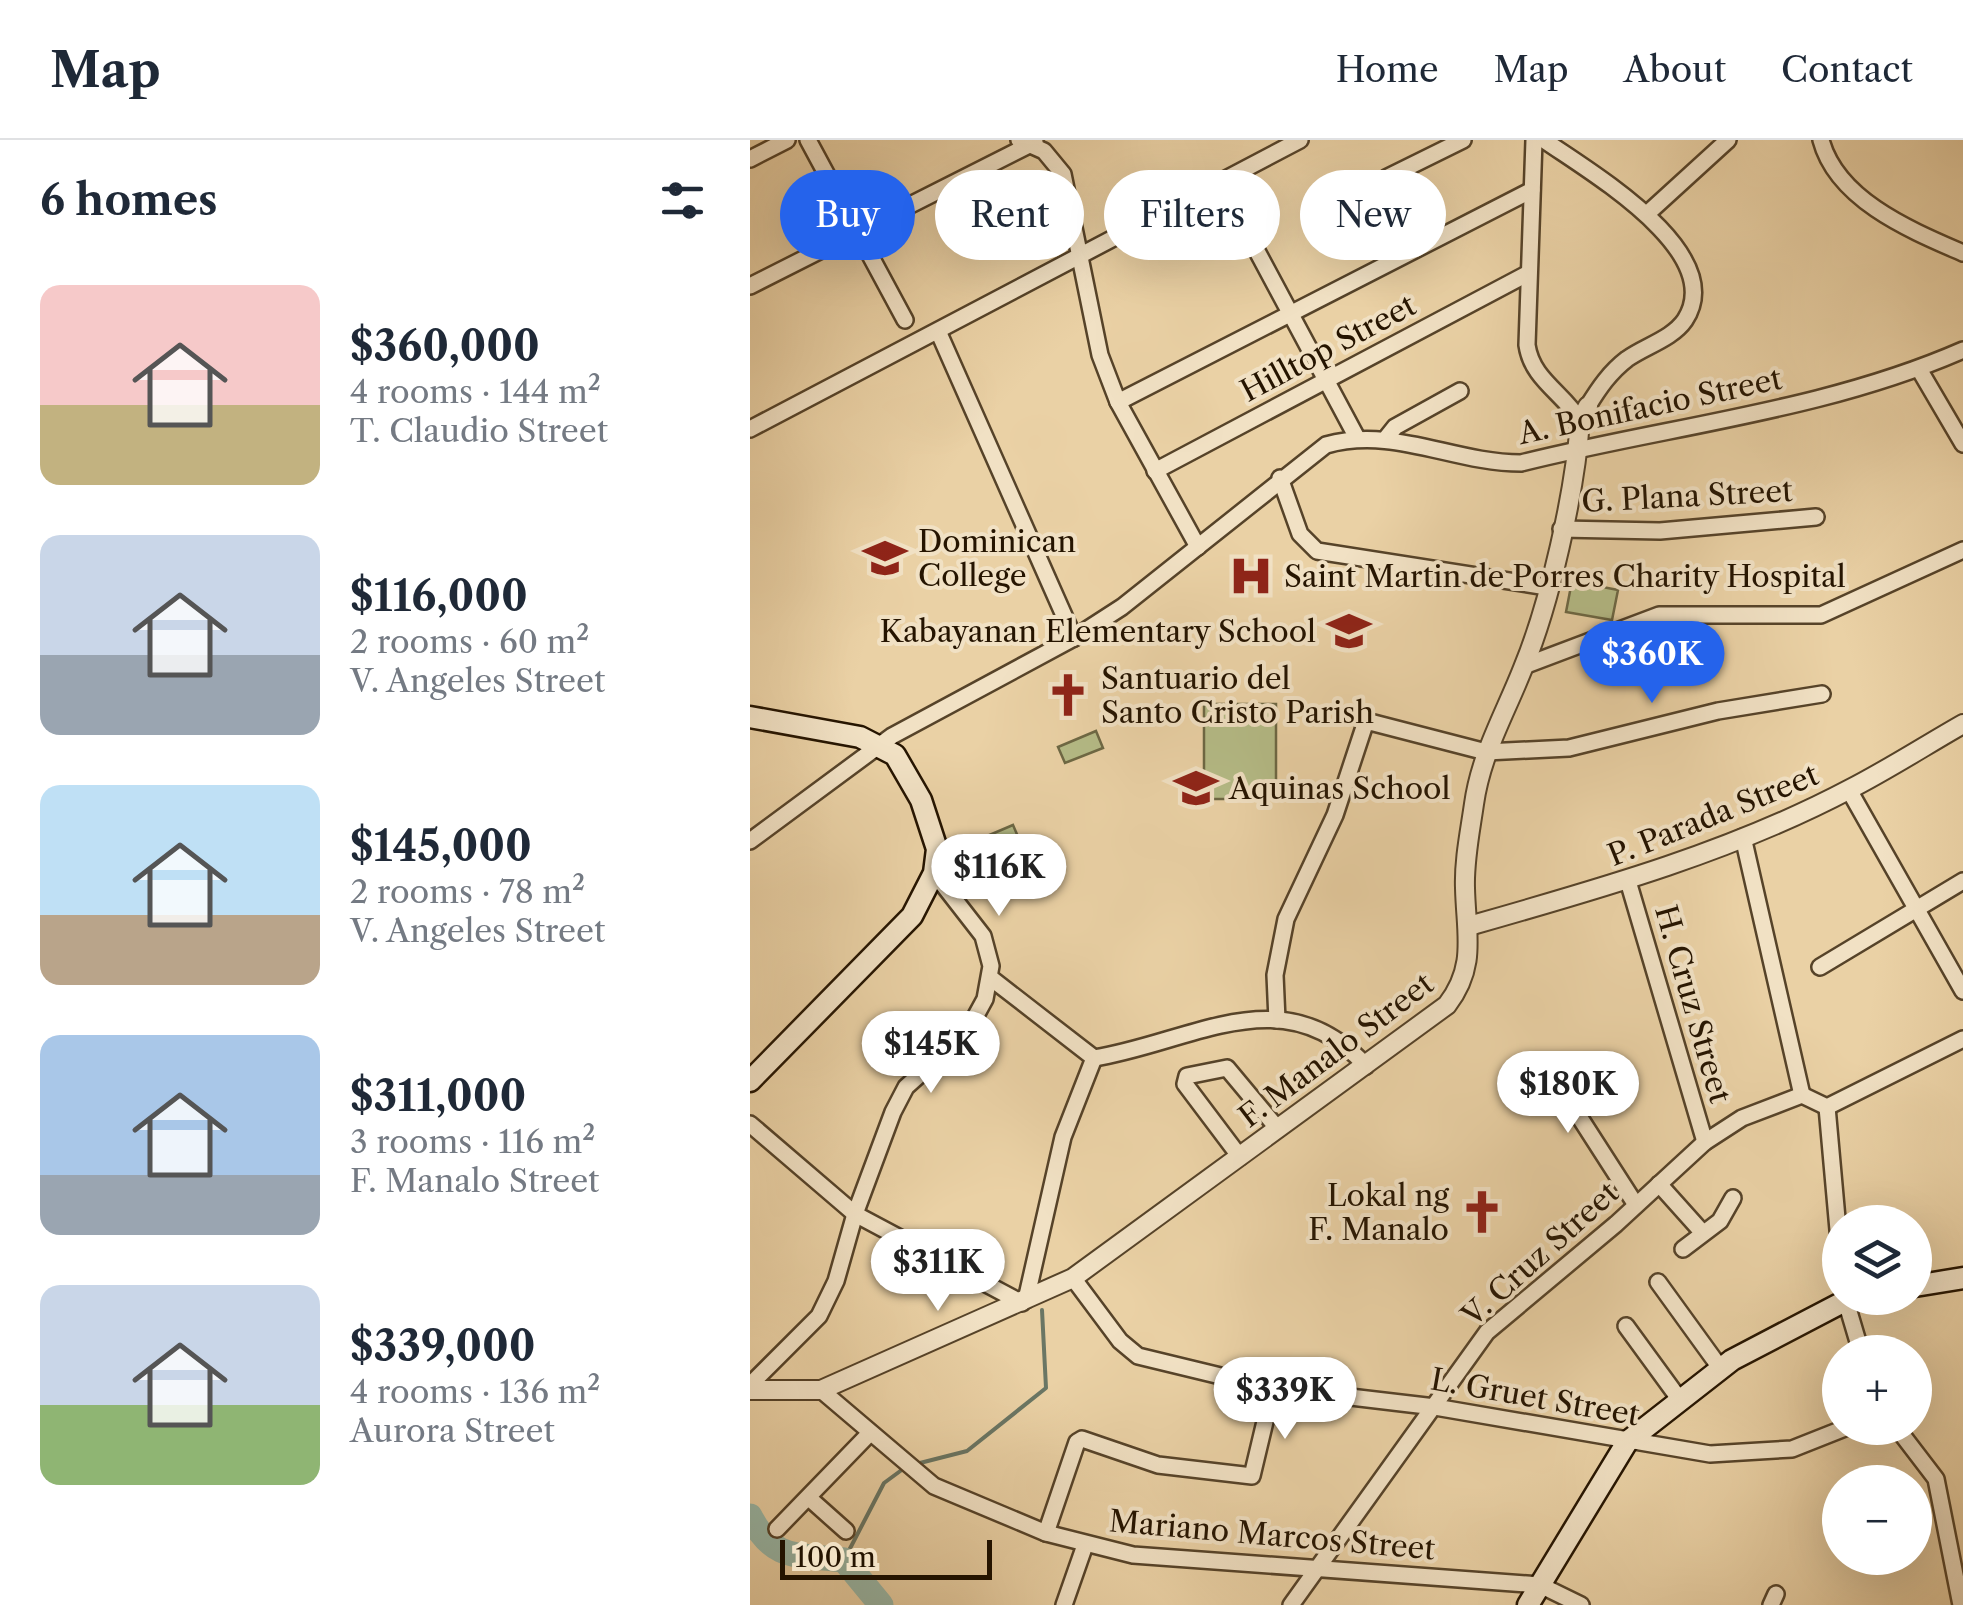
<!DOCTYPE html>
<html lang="en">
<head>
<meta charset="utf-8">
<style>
  :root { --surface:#fff; --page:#f2f2f3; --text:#1f2937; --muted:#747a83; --line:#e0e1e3; --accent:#2563eb }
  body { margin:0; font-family:"Libre Caslon Text",serif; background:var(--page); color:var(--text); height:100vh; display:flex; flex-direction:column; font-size:38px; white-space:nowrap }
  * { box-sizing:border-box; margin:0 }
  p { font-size:32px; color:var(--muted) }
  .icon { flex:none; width:55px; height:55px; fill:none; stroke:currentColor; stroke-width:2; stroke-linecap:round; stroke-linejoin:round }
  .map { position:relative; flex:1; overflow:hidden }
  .panel { display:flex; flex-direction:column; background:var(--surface); width:750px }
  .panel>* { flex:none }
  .top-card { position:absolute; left:30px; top:30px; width:950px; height:90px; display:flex; gap:20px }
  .fabs { position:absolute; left:1072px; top:1065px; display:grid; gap:20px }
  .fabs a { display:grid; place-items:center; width:110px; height:110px; border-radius:50%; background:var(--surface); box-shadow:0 10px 40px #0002; font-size:50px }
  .scale { position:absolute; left:30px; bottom:25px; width:212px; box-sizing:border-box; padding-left:10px; border:5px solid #251400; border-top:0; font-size:28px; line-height:35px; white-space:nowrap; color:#251400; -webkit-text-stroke:8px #f1e1c4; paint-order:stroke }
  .price { position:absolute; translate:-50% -85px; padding:0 22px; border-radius:35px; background:#fff; color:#222; font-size:32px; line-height:65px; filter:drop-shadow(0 2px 5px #0008) }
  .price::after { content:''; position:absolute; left:50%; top:60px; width:30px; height:22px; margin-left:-15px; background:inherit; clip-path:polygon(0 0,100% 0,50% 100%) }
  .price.active { background:var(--accent); color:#fff }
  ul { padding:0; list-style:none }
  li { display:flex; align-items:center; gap:30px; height:250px; padding:0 40px }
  li span { display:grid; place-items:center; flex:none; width:280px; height:200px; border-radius:20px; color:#555 }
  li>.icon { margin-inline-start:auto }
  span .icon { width:120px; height:120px; fill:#fffc; stroke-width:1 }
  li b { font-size:42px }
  h2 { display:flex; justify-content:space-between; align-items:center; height:120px; padding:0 40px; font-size:42px }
  .pill { padding:0 35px; border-radius:45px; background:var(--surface); box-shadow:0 10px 40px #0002; font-size:35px; line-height:90px }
  .pill.active { background:var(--accent); color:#fff }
  header { display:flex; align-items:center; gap:60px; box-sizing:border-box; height:140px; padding:0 50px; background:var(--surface); border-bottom:2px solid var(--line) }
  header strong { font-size:48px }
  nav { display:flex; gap:55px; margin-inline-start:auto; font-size:35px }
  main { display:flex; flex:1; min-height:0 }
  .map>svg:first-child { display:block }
</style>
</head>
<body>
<header>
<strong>Map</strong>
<nav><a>Home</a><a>Map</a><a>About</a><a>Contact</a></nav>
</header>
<main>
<section class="panel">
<h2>6 homes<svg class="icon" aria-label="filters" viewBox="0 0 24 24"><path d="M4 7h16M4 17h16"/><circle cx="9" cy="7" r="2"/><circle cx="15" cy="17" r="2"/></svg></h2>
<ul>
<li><span style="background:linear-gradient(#f6c9c9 60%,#c2b280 0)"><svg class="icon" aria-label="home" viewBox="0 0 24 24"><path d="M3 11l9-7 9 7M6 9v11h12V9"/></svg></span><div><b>$360,000</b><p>4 rooms · 144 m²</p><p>T. Claudio Street</p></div></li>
<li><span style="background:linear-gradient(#c9d6e8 60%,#9aa5b1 0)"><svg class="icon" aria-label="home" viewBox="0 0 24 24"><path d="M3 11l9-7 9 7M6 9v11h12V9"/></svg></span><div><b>$116,000</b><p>2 rooms · 60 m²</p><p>V. Angeles Street</p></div></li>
<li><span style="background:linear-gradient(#bfe0f5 65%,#b9a48a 0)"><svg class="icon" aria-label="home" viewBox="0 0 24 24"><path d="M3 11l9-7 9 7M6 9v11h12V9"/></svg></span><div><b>$145,000</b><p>2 rooms · 78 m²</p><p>V. Angeles Street</p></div></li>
<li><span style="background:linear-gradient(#a9c7e8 70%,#9aa5b1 0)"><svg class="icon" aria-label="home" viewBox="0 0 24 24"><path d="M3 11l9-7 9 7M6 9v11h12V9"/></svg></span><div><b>$311,000</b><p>3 rooms · 116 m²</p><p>F. Manalo Street</p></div></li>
<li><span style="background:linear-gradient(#c9d6e8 60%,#8fb573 0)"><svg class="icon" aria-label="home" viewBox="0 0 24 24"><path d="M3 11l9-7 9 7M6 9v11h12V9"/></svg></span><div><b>$339,000</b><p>4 rooms · 136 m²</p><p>Aurora Street</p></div></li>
</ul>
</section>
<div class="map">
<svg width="1213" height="1465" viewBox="0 0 1213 1465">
  <rect width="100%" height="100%" fill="#ead1a5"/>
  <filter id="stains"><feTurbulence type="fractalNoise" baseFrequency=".002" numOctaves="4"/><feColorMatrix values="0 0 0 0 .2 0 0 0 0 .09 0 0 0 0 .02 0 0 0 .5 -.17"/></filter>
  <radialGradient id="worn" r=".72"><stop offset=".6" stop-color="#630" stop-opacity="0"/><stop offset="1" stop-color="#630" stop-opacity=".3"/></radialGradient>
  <g fill="#b5bc87" stroke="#6d6844" stroke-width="2.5">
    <polygon points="822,441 868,450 862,480 816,472"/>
    <rect x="454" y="564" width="72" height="95"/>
    <polygon points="346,591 353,608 315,623 308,607"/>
    <polygon points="263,685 286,739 253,753 230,699"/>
  </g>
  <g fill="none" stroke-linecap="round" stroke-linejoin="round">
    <g stroke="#6a7664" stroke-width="4">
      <polyline points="166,1324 217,1311 296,1248 292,1170"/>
      <polyline points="94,1420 134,1343 153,1329"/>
    </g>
    <path stroke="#98b7a7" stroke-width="25" d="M0,1376c24,46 47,38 94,44l37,45"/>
    <g stroke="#564329" stroke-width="20">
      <g id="minor">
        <polyline points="58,0 155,180"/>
        <polyline points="269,0 294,11 313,34 350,215 368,262 448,407"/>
        <path d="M784,0l-7,205c5,35 37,48 53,76"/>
        <path d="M794,0c44,31 185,112 141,180 -13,19 -40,26 -58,39 -17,13 -28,29 -39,47"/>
        <path d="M1071,0c16,60 89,90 142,113"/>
        <polyline points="0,19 37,0"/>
        <polyline points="636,38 713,0"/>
        <polyline points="470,42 606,296"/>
        <polyline points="898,73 978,0"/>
        <polyline points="0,146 285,2"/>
        <polyline points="188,191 324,498"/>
        <polyline points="1169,229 1213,304"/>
        <polyline points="368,262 782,50"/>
        <polyline points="0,289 550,0"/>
        <polyline points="637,297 645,287 710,251"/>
        <polyline points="405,331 777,134"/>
        <polyline points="530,338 550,394 567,411 797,447"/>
        <polyline points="811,389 910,391 1066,377"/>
        <polyline points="774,526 909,475 1071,475 1213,410"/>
        <polyline points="1099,650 1213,851"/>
        <polyline points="993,697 1052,955"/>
        <path d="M0,701l142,-105 182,-98 48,-31 204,-162c68,-19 127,18 195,18 147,-37 303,-52 442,-113"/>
        <polyline points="878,741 955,1002"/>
        <polyline points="1070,827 1213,741"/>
        <path d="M242,839l102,79c97,-15 190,-83 272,8"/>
        <polyline points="527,880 525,835 536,779 585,675 616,581 736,612 819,608 968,571 1072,554"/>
        <polyline points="805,939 886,1065"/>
        <polyline points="1077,967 1090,1112"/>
        <polyline points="0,984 105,1074 272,1163"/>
        <polyline points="490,1017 435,944 437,936 477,928 528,989"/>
        <polyline points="909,1044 952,1092"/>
        <polyline points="933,1109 970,1081 983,1058"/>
        <polyline points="323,1138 370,1201 388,1216 516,1247 685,1267 960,1314 1042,1309 1095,1288"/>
        <polyline points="908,1142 971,1229"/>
        <polyline points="1095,1158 1111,1212"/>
        <polyline points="276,1160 313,997 344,918"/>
        <polyline points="876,1186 930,1260"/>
        <polyline points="2,1250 5,1240 69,1176 86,1141 105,1074 143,972 156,947 217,892 235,859 241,826 233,796 184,733"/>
        <polyline points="71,1250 184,1346 296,1393 383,1415 790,1445 831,1465"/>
        <polyline points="1147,1288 1186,1339 1211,1465"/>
        <polyline points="59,1358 96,1391"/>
        <polyline points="27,1389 119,1294"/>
        <polyline points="296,1393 327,1302 332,1299 408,1325 502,1336 523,1248"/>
        <polyline points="314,1465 335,1405"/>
        <polyline points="541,1465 737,1192 866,1084 955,1002 992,978 1052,955 1077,967 1213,899"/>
        <polyline points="1021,1465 1026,1454"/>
      </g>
    </g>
    <g stroke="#564329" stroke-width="22">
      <g id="tertiary">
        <path d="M719,786c130,-37 262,-74 381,-137 39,-20 76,-44 113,-65"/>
        <path d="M0,1250h71l252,-112 374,-273c30,-39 19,-71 18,-117 -1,-28 5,-56 9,-84 7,-50 31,-90 49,-136 27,-65 52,-176 57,-247l8,-15"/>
      </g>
    </g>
    <g stroke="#251400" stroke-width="25">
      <g id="secondary">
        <polyline points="0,577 110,597 145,615 171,660 187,709 184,733 162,776 0,941"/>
        <polyline points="1165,1146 1213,1138"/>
        <polyline points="778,1465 877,1302 982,1220 1095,1161 1113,1158"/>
      </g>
    </g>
    <use href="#minor" stroke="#f1e1c4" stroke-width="15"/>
    <use href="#tertiary" stroke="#f1e1c4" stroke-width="18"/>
    <use href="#secondary" stroke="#f1e1c4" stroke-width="20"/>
  </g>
  <defs>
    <g id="university-bare" transform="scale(3.45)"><path d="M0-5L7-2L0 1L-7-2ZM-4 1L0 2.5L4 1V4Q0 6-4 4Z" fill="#8f2418" stroke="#f1e1c4" stroke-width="2.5" paint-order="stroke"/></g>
    <g id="hospital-bare" transform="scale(3.45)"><path d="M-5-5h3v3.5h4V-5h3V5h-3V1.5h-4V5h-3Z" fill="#8f2418" stroke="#f1e1c4" stroke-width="2.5" paint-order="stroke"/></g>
    <g id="school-bare" transform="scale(3.45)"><path d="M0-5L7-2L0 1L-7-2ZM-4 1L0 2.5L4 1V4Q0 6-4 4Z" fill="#8f2418" stroke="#f1e1c4" stroke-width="2.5" paint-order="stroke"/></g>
    <g id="church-bare" transform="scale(3.45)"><path d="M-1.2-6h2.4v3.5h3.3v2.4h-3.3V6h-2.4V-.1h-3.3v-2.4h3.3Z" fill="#8f2418" stroke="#f1e1c4" stroke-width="2.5" paint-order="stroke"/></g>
  </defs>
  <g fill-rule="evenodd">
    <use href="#university-bare" x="135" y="418"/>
    <use href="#hospital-bare" x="501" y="436"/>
    <use href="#school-bare" x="599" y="491"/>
    <use href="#church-bare" x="318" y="555"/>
    <use href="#school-bare" x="446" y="648"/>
    <use href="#church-bare" x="732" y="1072"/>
  </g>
  <g text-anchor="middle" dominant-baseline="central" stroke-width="8" stroke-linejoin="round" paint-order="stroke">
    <g font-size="30" fill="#251400" stroke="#f1e1c4">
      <text transform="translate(578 208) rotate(-28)">Hilltop Street</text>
      <text transform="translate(900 266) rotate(-12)">A. Bonifacio Street</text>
      <text transform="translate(937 356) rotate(-3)">G. Plana Street</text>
      <text transform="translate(963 675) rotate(-22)">P. Parada Street</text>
      <text transform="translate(943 864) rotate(74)">H. Cruz Street</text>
      <text transform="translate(586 910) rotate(-37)">F. Manalo Street</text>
      <text transform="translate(790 1114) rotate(-42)">V. Cruz Street</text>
      <text transform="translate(785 1257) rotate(10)">L. Gruet Street</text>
      <text transform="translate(522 1395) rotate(5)">Mariano Marcos Street</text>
    </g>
    <g font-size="30" fill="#251400" stroke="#f1e1c4" text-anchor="start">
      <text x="168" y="401">Dominican<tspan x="168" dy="34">College</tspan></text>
      <text x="534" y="436">Saint Martin de Porres Charity Hospital</text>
      <text x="566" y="491" text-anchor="end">Kabayanan Elementary School</text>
      <text x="351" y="538">Santuario del<tspan x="351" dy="34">Santo Cristo Parish</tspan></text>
      <text x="479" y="648">Aquinas School</text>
      <text x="699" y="1055" text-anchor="end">Lokal ng<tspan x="699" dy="34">F. Manalo</tspan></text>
    </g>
  </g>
  <rect width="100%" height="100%" filter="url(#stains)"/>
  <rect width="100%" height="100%" fill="url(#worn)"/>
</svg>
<div class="fabs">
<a><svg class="icon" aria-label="layers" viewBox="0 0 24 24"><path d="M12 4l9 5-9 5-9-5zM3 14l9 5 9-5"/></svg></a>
<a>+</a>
<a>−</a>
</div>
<div class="scale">100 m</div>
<b class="price active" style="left:902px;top:566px">$360K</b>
<b class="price" style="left:249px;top:779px">$116K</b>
<b class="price" style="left:181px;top:956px">$145K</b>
<b class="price" style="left:818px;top:996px">$180K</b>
<b class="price" style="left:188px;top:1174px">$311K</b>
<b class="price" style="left:535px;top:1302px">$339K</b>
<div class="top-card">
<a class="pill active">Buy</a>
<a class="pill">Rent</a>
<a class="pill">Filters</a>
<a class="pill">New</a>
</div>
</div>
</main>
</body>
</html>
